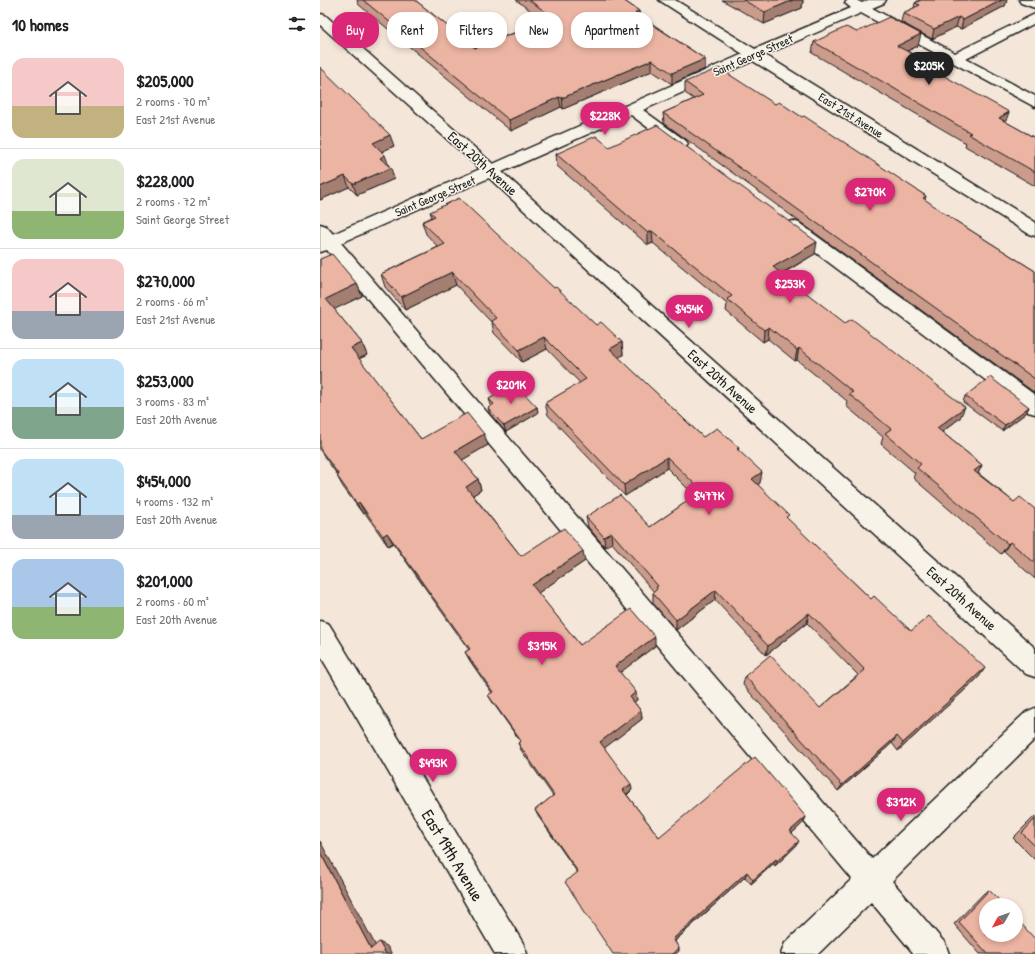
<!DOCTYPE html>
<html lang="en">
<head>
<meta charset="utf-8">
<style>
  :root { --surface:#fff; --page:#f2f2f2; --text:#202124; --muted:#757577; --line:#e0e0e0; --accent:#db2777 }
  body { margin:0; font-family:"Patrick Hand",sans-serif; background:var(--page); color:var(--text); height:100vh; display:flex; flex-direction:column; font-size:15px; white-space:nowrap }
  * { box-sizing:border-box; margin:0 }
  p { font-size:13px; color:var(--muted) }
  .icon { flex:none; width:22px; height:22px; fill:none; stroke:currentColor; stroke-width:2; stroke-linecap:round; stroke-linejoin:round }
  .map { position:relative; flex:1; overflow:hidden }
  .side { display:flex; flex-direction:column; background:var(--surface); width:320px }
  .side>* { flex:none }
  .top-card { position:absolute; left:12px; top:12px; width:380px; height:36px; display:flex; gap:8px }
  .needle { width:26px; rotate:230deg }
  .fabs { position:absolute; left:659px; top:898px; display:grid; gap:8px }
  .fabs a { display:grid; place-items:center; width:44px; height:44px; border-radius:50%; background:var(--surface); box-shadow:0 2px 6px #0003; font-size:20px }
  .price { position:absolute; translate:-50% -34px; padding:0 9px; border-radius:14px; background:var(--accent); color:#fff; font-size:13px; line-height:26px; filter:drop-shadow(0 1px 2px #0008) }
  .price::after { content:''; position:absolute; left:50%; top:24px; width:12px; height:9px; margin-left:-6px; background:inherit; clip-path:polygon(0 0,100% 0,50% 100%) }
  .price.on { background:#222; color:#fff }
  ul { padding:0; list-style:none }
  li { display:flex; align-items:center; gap:12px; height:100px; padding:0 12px }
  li+li { border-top:1px solid var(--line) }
  li span { display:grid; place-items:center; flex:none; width:112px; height:80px; border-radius:12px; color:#555 }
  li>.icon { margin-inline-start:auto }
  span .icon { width:48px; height:48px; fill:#fffc; stroke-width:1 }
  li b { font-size:17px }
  h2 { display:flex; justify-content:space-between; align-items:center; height:48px; padding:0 12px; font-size:17px }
  .tag { padding:0 14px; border-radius:16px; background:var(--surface); box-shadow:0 2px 6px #0003; font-size:14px; line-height:36px }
  .tag.on { background:var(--accent); color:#fff }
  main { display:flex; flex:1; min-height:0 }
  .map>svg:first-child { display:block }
</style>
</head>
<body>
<main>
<section class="side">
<h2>10 homes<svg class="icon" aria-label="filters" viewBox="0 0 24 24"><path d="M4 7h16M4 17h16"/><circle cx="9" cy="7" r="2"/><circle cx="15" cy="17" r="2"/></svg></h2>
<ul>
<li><span style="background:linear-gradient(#f6c9c9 60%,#c2b280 0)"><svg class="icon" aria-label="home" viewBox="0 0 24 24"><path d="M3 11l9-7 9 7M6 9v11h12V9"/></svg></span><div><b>$205,000</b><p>2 rooms · 70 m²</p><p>East 21st Avenue</p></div></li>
<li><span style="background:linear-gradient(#dfe7d0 65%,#8fb573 0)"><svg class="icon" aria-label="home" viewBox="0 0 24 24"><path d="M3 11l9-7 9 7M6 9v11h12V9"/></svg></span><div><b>$228,000</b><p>2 rooms · 72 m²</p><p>Saint George Street</p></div></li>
<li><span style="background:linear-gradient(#f6c9c9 65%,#9aa5b1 0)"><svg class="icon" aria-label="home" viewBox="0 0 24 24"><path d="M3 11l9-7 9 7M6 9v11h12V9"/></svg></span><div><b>$270,000</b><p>2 rooms · 66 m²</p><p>East 21st Avenue</p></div></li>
<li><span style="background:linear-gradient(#bfe0f5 60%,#7fa58c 0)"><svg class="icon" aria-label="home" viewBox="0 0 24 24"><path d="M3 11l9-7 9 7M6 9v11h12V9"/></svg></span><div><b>$253,000</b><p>3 rooms · 83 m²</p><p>East 20th Avenue</p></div></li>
<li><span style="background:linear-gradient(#bfe0f5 70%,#9aa5b1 0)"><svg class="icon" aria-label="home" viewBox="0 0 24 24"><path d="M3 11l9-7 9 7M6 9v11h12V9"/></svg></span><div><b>$454,000</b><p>4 rooms · 132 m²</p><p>East 20th Avenue</p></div></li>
<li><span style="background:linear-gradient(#a9c7e8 60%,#8fb573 0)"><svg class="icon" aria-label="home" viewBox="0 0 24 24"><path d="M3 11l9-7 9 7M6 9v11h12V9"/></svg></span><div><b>$201,000</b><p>2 rooms · 60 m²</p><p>East 20th Avenue</p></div></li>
</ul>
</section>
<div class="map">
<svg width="715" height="954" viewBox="0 0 715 954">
  <rect width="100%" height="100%" fill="#f5e6da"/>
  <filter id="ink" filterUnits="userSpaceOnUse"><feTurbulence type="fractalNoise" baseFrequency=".025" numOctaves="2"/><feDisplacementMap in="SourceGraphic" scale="8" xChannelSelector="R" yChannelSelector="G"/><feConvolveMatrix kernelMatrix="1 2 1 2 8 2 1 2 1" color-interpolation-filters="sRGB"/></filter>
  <g filter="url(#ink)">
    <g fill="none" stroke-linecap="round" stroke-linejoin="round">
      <g stroke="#1c1c1c" stroke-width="3">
        <g id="minor">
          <polygon points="339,0 355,0 435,49 531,8 525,3 528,0 536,0 542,3 548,0 566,0 564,3 552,8 635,53 715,14 715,23 646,59 715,96 715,107 541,13 445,55 715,222 715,236 709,234 433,61 323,110 366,141 368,144 366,147 354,147 311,115 182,172 715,648 715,677 706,674 169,178 21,243 552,859 706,712 715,708 715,739 572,881 625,943 629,954 594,954 551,902 498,954 461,954 465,943 532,879 7,250 0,252 0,224 6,226 13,234 160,169 0,25 0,14 5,15 173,164 423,54"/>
          <polygon points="699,0 715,0 715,8 701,3"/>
          <polygon points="473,221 479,223 715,395 715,414 708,412 467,231 464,227 467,223"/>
          <polygon points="0,621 9,624 203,943 207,954 175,954 0,655"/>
        </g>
      </g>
      <use href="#minor" fill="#f7f3e8" fill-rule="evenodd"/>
    </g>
    <g fill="#cb9b8c" stroke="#1c1c1c">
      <polygon points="37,0 95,0 155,48 225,21 196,0 303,0 319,11 319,15 385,59 385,69 352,84 332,71 243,109 241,107 191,131 38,4"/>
      <polygon points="402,0 483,0 482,8 444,24"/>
      <polygon points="598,0 687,0 685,6 641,29 636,27 612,39 581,22 583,13 594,8 595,3 598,1"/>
      <polygon points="537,32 598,46 587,51 596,56 595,60 686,122 715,138 715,186 645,146 646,143 492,53 494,42"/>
      <polygon points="0,67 74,146 61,152 74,179 37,195 29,187 0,200"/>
      <polygon points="365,82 455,104 606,196 605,200 631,218 715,271 715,393 344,123 343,113 374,99 365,93"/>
      <polygon points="289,147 495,254 462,274 640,418 622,432 662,465 658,473 694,502 715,509 715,579 684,551 681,554 593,478 595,473 561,444 563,437 526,406 527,401 477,360 475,361 448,339 443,342 406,311 407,304 333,243 328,245 237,166 236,154"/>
      <polygon points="110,212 234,288 276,325 302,342 303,355 298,357 383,437 419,448 418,451 440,483 438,485 468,520 551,599 591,631 659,677 578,751 572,743 518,791 423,685 425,676 500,708 538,675 487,623 446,655 395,600 356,630 333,603 333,593 334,592 292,543 285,547 268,527 266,517 330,527 375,496 347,468 305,496 228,415 225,403 260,383 227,349 202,362 174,333 172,323 136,285 85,310 65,287 61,274 118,247 106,234 102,222 112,217"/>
      <polygon points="0,259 37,284 42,296 14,309 42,343 47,355 39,359 101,439 168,445 142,460 158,479 161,490 153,495 201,556 265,561 218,593 260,645 335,646 300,672 317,700 314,702 321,711 322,719 284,748 312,790 307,795 339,837 486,817 483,823 472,833 476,846 455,866 453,864 431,884 425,877 355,941 359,951 257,872 218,816 215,810 233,796 201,750 198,743 200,741 173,703 168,695 172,693 150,661 145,652 149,650 73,543 68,546 45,513 43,514 23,487 17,476 18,476 4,456 0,450"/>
      <polygon points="645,396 709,407 706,413 682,431 643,402"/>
      <polygon points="169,399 217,407 218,413 186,432 170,414 168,408 172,406 171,405"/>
      <polygon points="715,816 715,860 693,838"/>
      <polygon points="669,890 715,954 660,954 634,924 664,893"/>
    </g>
    <g fill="#a57e72" stroke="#1c1c1c">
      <polygon points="473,0 483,0 482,8 444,24 445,12"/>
      <polygon points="682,0 687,0 685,6 641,29 643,20"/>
      <polygon points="319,11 320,22 315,13"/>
      <polygon points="639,17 636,27 612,39 614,29"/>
      <polygon points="601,34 598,46 574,57 577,46"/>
      <polygon points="385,59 385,69 352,84 352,73"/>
      <polygon points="332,60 332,71 243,109 242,98"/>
      <polygon points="239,97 241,107 191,131 189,120"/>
      <polygon points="689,112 685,124 679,118"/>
      <polygon points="70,135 74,146 56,154 53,143"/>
      <polygon points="65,155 69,166 60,158"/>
      <polygon points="71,168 74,179 37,195 33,184"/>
      <polygon points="25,176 29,187 0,200 0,187"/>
      <polygon points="332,231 333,243 328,245 328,233"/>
      <polygon points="497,242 495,254 452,279 453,267"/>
      <polygon points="132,272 136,285 85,310 81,297"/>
      <polygon points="37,284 42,296 11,311 6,299"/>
      <polygon points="449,327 448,339 443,342 444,330"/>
      <polygon points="224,337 227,349 202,362 199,350"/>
      <polygon points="302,342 303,355 291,362 290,349"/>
      <polygon points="42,343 47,355 36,360 31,348"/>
      <polygon points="479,348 477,360 475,361 477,350"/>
      <polygon points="217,407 218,413 186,432 184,426"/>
      <polygon points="645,407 640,418 613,439 617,428"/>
      <polygon points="709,407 706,413 682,431 685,425"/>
      <polygon points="164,434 168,445 139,462 135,451"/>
      <polygon points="347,457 347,468 305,496 304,485"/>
      <polygon points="662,465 657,476 654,471"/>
      <polygon points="442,472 440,483 430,490 432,479"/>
      <polygon points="158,479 161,490 150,497 146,487"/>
      <polygon points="39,502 45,513 43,514 37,504"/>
      <polygon points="291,532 292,543 285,547 284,537"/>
      <polygon points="67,533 73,543 68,546 63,536"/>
      <polygon points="690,542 684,551 681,554 688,544"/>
      <polygon points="263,551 265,561 215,595 212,585"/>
      <polygon points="396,590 395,600 356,630 356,620"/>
      <polygon points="489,613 487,623 446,655 448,646"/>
      <polygon points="335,637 335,646 297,675 295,666"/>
      <polygon points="665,668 659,677 578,751 583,743"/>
      <polygon points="316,692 317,700 311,705 310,697"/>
      <polygon points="321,711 322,719 282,750 280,742"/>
      <polygon points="577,736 572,743 518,791 522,785"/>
      <polygon points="311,784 312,790 304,796 303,790"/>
      <polygon points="486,817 483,823 468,837 470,831"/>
      <polygon points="0,841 59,952 51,949 0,852"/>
      <polygon points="479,841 476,846 455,866 457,861"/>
      <polygon points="456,859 453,864 431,884 433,880"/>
      <polygon points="427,872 425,877 353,942 353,939"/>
      <polygon points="59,942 67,946 72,954 66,954"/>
      <polygon points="359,948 359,951 356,954 353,954"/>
    </g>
    <g fill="#ecb4a3" stroke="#1c1c1c">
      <polygon points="43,0 95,0 155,48 234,18 209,0 303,0 319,11 315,13 385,59 352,73 332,60 242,98 239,97 189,120"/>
      <polygon points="423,0 473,0 445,12"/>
      <polygon points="601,0 682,0 643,20 639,17 614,29 583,13 600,5 595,3"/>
      <polygon points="569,17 601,34 577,46 596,56 592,58 689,112 679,118 715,138 715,172 648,134 651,133 494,42 526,27 537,32"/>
      <polygon points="0,67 70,135 53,143 65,155 60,158 71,168 33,184 25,176 0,187"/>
      <polygon points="399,68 455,104 459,102 482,117 484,116 606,196 603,198 631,218 715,271 715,379 343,113 383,95 365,82"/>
      <polygon points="337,125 497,242 453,267 525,323 532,319 645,407 617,428 662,465 654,471 694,502 700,497 715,509 715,563 690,542 688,544 597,468 601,464 565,433 571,429 529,394 533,392 479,348 477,350 449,327 444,330 407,299 412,296 332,231 328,233 236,154 276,136 289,147"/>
      <polygon points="139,198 234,288 236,287 276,325 281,322 302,342 290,349 383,437 397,428 419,448 417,449 442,472 432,479 469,515 466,517 551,599 554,596 591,631 609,616 665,668 583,743 577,736 522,785 425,676 450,655 500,708 545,670 489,613 448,646 396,590 356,620 333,593 337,589 336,587 338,586 291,532 284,537 266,517 300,495 330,527 382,491 347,457 304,485 225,403 266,379 224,337 199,350 171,321 176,318 132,272 81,297 61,274 125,244 102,222 115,216 110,212"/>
      <polygon points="12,254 37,284 6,299 42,343 31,348 101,439 147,413 164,434 135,451 158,479 146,487 201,556 244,528 263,551 212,585 260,645 311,609 335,637 295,666 316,692 310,697 321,711 280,742 311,784 303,790 339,837 435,757 486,817 470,831 479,841 457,861 456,859 433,880 427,872 353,939 359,948 353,954 293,954 245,882 258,872 215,810 234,795 198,743 201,741 168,695 173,692 145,652 150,649 67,533 63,536 39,502 37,504 17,476 19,475 0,449 0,259"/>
      <polygon points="670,377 709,407 685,425 645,396"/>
      <polygon points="195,384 217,407 184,426 168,408 174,404 169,399"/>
      <polygon points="715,819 715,846 702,833"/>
      <polygon points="0,852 51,949 59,942 66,954 0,954"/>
      <polygon points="669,890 684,905 666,905 666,935 696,935 696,918 715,939 715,954 668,954 639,922"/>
    </g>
  </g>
  <g text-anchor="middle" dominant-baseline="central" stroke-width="3" stroke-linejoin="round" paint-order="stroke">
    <g font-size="12" fill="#1c1c1c" stroke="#f7f3e8">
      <text transform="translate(433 55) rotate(-24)">Saint George Street</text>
      <text transform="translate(531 115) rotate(32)">East 21st Avenue</text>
      <text transform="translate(115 196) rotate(-23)">Saint George Street</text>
    </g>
    <g font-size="14" fill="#1c1c1c" stroke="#f7f3e8">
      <text transform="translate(163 163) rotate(42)">East 20th Avenue</text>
      <text transform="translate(403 381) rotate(42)">East 20th Avenue</text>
      <text transform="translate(642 598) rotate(42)">East 20th Avenue</text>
    </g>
    <g font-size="17" fill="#1c1c1c" stroke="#f7f3e8">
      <text transform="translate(133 855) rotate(59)">East 19th Avenue</text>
    </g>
  </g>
</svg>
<div class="fabs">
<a><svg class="needle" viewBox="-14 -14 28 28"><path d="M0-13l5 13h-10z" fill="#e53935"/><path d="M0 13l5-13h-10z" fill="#757577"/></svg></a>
</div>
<b class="price on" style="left:609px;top:86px">$205K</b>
<b class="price" style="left:285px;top:136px">$228K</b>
<b class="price" style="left:550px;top:212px">$270K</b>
<b class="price" style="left:470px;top:304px">$253K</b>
<b class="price" style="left:369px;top:329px">$454K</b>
<b class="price" style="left:191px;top:405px">$201K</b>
<b class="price" style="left:389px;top:516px">$477K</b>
<b class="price" style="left:222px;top:666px">$315K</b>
<b class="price" style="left:113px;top:783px">$493K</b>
<b class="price" style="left:581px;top:822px">$312K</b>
<div class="top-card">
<a class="tag on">Buy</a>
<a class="tag">Rent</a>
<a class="tag">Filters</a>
<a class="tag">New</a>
<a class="tag">Apartment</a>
</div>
</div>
</main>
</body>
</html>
